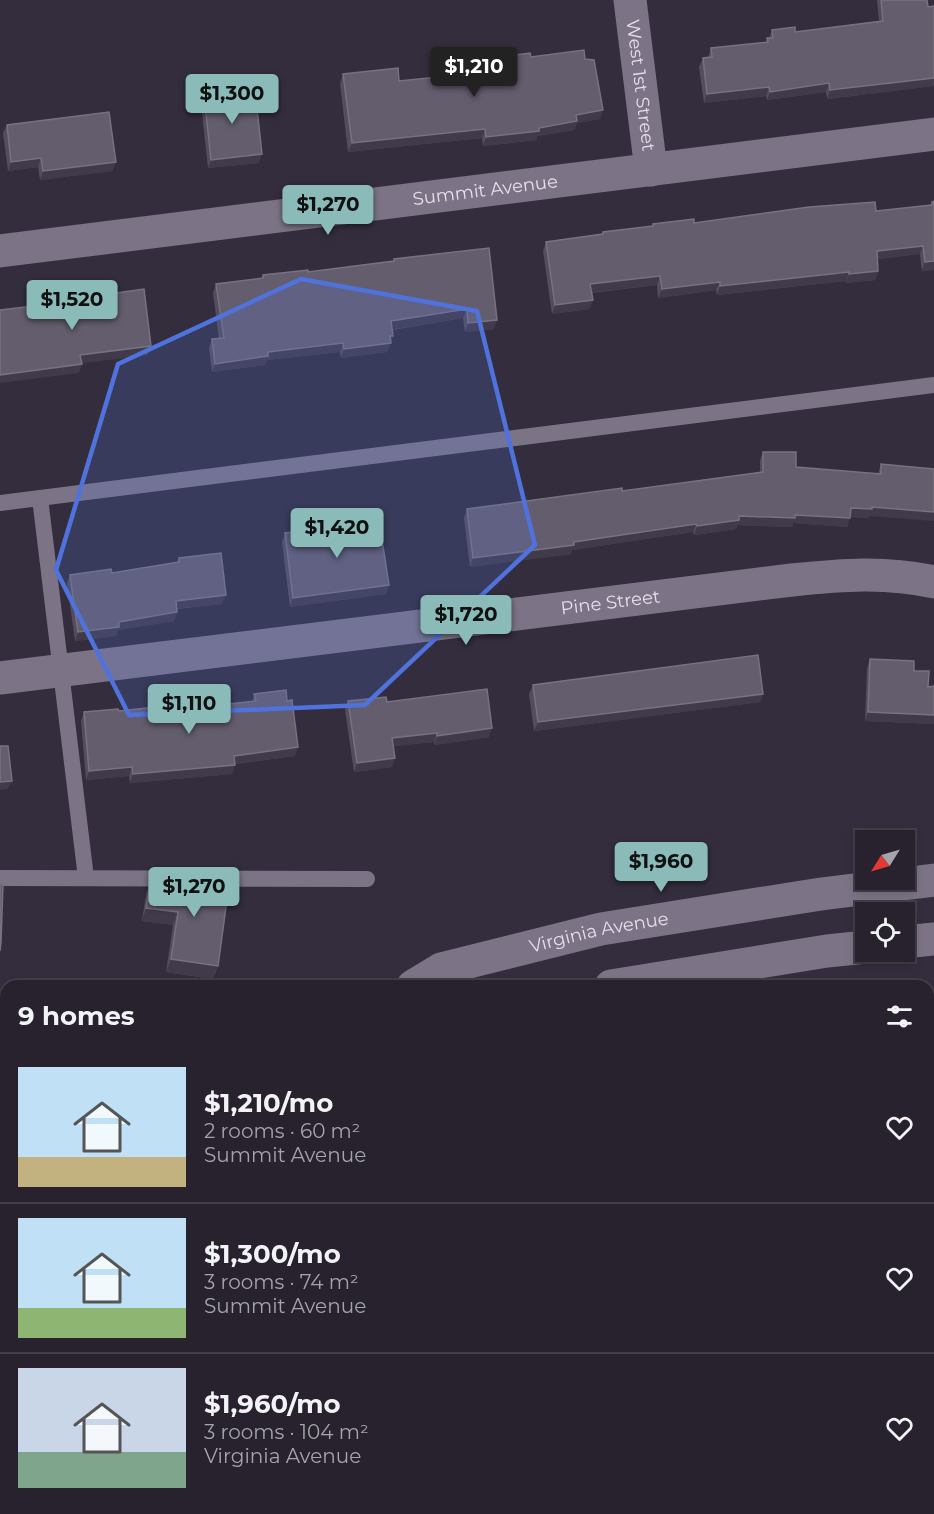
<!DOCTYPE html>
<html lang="en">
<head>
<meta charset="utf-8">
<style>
  :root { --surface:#27222e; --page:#332f3a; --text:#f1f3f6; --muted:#a4a4aa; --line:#433f4a; --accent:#8bbbb9 }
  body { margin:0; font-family:Montserrat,sans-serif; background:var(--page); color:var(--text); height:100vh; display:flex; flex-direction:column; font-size:22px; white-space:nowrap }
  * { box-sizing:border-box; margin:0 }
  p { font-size:20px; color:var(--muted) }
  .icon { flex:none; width:33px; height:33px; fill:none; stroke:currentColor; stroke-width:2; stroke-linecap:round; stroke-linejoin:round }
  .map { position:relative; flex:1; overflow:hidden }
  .drawer { position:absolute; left:0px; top:980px; width:934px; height:536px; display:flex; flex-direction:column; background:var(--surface); border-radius:18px 18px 0 0; box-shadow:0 3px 9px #0003,0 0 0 2px var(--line) }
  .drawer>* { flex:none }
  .needle { width:39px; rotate:233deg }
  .buttons { position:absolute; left:855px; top:830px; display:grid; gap:12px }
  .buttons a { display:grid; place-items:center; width:60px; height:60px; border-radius:0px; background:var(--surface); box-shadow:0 3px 9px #0003,0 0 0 2px var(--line); font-size:30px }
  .price { position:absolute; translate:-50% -51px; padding:0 14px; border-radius:6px; background:var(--accent); color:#111; font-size:20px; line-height:39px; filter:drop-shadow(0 2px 3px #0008) }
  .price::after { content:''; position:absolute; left:50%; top:36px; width:18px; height:14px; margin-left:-9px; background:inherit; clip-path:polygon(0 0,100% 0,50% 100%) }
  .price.selected { background:#222; color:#fff }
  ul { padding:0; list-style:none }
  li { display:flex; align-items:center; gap:18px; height:150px; padding:0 18px }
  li+li { border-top:2px solid var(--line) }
  li span { display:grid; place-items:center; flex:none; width:168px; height:120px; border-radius:0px; color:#555 }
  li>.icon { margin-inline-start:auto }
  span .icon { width:72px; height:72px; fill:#fffc; stroke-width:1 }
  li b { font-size:26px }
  h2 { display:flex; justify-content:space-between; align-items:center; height:72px; padding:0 18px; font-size:26px }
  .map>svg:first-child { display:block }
</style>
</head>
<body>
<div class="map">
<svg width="934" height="1514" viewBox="0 0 934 1514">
  <rect width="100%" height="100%" fill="#342d3d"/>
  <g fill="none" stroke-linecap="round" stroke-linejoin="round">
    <g stroke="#7c7486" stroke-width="16">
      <polyline points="40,498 86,878"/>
      <polyline points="0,503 934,385"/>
      <polyline points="0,878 367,879"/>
    </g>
    <g stroke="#7c7486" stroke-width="33">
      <path id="s1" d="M630,0l21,170"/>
      <path id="s2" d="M0,251l934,-117"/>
      <path id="s3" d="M0,678l792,-98c49,-5 93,-9 142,2"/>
      <polyline points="928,1221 934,1221"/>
      <polyline points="146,1509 146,1514"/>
      <polyline points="491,1509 522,1514"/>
      <polyline points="306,1514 330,1509"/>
      <polyline points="630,1514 634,1509"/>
    </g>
    <g stroke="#7c7486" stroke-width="33">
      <polyline points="904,942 934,939"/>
      <path id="s4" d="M413,986l28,-17 160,-40 220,-35 113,-14"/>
      <polyline points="611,986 827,951 866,947"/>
      <polyline points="0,1078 6,1077"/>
      <polyline points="0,1119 6,1120"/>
    </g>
  </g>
  <g fill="#554d5e">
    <polygon points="877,0 927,0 928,7 934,6 934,84 933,86 827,99 826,92 767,100 766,96 704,103 699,67 703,58 708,58 711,48 766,42 767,38 769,38 772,30 795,32 879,21"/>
    <polygon points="531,57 585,59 600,119 577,123 574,130 537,136 536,140 483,146 482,138 348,152 340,83 343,74 399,81 474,73 473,68 476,60"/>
    <polygon points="212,84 259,163 208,168 202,113 205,104 210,103 209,93"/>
    <polygon points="7,125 116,162 112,171 40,180 38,167 8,171 3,133"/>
    <polygon points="932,202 934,270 922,271 920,254 877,259 878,271 875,280 846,283 846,281 717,295 716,290 658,298 657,285 591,293 593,300 589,309 552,314 543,251 546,242 602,234 603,232 653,226 653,224 694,223 876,211 931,205"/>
    <polygon points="394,259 494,329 465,332 463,318 392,330 393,336 387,352 341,358 340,352 267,360 265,365 212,372 209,348 212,339 219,339 213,293 216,284 262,278 263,275 308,272 393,262"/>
    <polygon points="763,452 796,467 878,474 881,464 934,469 869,516 868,518 850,517 847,527 793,523 792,527 737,525 736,529 694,535 693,532 572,550 571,554 470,567 464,518 467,509 622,491 760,473 760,460"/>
    <polygon points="285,533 386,594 290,607 282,542"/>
    <polygon points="179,558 222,604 177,609 177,612 174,621 118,630 116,636 75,641 67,583 70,575 112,573 177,563"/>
    <polygon points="870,659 928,687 934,686 934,724 865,721 867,668"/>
    <polygon points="533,685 763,694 760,702 534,731 529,694"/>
    <polygon points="254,694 295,756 235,764 232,774 130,783 129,776 86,780 81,721 84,712 174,710 252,702"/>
    <polygon points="348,701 387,702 489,737 434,745 434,742 393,746 392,767 354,772 345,710"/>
    <polygon points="181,878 218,966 213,979 166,972 173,925 142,921 146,894 150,882 179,886"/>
  </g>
  <g fill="#413a4a">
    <polygon points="934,78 933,86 827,99 830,90"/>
    <polygon points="829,83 826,92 767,100 770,92"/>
    <polygon points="769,87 766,96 704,103 707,94"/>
    <polygon points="603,110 600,119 577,123 574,130 537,136 536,140 483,146 486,137 576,115"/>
    <polygon points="485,129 482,138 348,152 352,143"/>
    <polygon points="262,154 259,163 208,168 211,160"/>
    <polygon points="41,158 38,167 8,171 11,162"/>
    <polygon points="116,162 112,171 40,180 43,171"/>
    <polygon points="923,246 920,254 873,260 877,251"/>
    <polygon points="934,261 934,270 922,271 925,262"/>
    <polygon points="878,271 875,280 846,283 849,274"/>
    <polygon points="849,272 846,281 717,295 720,286"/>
    <polygon points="660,276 657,285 587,293 590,284"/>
    <polygon points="720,282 716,290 658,298 662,289"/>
    <polygon points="593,300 589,309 552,314 555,305"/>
    <polygon points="467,309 463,318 388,330 391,321"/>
    <polygon points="497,320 494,329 465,332 468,323"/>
    <polygon points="390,336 393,336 387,352 341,358 344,349"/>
    <polygon points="343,343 340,352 267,360 265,365 212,372 215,364 268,352"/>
    <polygon points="151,346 148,355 77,364 80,355"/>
    <polygon points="82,364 79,373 0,383 0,375"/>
    <polygon points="872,507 934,512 934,521 869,516 868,518 848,517 851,508"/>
    <polygon points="795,515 850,518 847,527 793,523 792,527 737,525 736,529 694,535 697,526 739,516"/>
    <polygon points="696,524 693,532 572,550 571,554 470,567 473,558 574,542"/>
    <polygon points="389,585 386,594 290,607 293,598"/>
    <polygon points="226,595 222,604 172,609 176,601"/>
    <polygon points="177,612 174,621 118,630 116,636 75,641 78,632 119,622"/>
    <polygon points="763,694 760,702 534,731 538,722"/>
    <polygon points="868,712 934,715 934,724 865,721"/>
    <polygon points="492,728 489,737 434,745 437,736"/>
    <polygon points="437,733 434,742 389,747 392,738"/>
    <polygon points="298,747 295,756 231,764 234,756"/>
    <polygon points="395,758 392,767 354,772 357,763"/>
    <polygon points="235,765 232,774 130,783 133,774"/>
    <polygon points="132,767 129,776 86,780 89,771"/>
    <polygon points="12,781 8,789 0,790 0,782"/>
    <polygon points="146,908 178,912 173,925 142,921"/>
    <polygon points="171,959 218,966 213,979 166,972"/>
  </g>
  <g fill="#645d6d" stroke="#787180" stroke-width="1.5">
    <polygon points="881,0 927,0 928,7 934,6 934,78 830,90 829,83 770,92 769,87 707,94 703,58 712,57 711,48 768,42 767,38 773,38 772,30 795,27 795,32 883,21"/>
    <polygon points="584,50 585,59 594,60 603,110 576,115 577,121 539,128 539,131 486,137 485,129 352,143 343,74 398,68 399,81 478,73 476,60 530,53 531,57"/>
    <polygon points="234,82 236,101 256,99 262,154 211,160 205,104 214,103 212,84"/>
    <polygon points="109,112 116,162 43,171 41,158 11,162 7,125"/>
    <polygon points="934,201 934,261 925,262 923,246 877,251 878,271 849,274 849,272 720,286 720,282 662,289 660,276 590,284 593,300 555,305 546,242 603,234 603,232 653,226 653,224 694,219 694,223 809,207 875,202 876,211 932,205 932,202"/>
    <polygon points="489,248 497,320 468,323 467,309 391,321 393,336 390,336 391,343 344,349 343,343 268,352 268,356 215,364 212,339 224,338 216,284 263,278 263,275 308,270 308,272 394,261 394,259"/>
    <polygon points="144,289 151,346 80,355 82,364 0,375 0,310 102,298 102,295"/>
    <polygon points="763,452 796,452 796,467 881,474 881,464 934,469 934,512 872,507 872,509 851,508 850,518 795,515 795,518 739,516 739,520 697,526 696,524 574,542 574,545 473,558 467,509 622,488 622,491 763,472"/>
    <polygon points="379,520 389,585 293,598 285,533"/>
    <polygon points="221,553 226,595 176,601 177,612 119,622 119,627 78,632 70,575 111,569 112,573 179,562 179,558"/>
    <polygon points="758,655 763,694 538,722 533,685"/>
    <polygon points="870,659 914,661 914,671 929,671 928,687 934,686 934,715 868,712"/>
    <polygon points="487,689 492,728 437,736 437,733 392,738 395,758 357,763 348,701 386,697 387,702"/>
    <polygon points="286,690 287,701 292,700 298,747 234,756 235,765 133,774 132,767 89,771 84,712 118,709 119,711 174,705 174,710 256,701 254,694"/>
    <polygon points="0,746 8,746 12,781 0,782"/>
    <polygon points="181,878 229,885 218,966 171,959 178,912 146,908 150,882 181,886"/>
    <polygon points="0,884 3,884 1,942 0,951"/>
  </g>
  <path fill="#4f72dc" fill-opacity="0.2" stroke="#4f72dc" stroke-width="4.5" stroke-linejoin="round" d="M301,279l176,32 58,234 -170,160 -236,10 -73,-145 62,-206z"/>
  <g text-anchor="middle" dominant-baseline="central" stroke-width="6" stroke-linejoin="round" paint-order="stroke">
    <g font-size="18" fill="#e4dfea" stroke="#1a171e">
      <text stroke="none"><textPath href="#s1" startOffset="86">West 1st Street</textPath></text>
      <text stroke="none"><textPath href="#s2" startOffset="489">Summit Avenue</textPath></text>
      <text stroke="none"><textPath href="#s3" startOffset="615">Pine Street</textPath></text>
      <text stroke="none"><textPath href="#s4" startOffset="195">Virginia Avenue</textPath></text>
    </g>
  </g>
</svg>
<div class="buttons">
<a><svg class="needle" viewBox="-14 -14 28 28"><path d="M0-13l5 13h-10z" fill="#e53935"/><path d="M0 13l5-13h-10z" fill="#a4a4aa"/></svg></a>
<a><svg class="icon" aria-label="locate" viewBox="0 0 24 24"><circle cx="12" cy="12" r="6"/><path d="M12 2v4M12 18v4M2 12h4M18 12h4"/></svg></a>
</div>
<b class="price selected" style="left:474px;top:98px">$1,210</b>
<b class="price" style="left:232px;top:125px">$1,300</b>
<b class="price" style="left:328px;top:236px">$1,270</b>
<b class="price" style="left:72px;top:331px">$1,520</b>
<b class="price" style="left:337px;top:559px">$1,420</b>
<b class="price" style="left:466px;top:646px">$1,720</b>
<b class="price" style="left:189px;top:735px">$1,110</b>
<b class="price" style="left:661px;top:893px">$1,960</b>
<b class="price" style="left:194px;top:918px">$1,270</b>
<section class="drawer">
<h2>9 homes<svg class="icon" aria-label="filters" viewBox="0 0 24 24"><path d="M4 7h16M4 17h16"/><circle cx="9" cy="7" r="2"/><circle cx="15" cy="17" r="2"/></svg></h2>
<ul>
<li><span style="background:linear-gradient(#bfe0f5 75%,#c2b280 0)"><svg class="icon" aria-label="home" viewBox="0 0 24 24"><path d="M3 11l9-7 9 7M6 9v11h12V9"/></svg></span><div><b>$1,210/mo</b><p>2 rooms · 60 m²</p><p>Summit Avenue</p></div><svg class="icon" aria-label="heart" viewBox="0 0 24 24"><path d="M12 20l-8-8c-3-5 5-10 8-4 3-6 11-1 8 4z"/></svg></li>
<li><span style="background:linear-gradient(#bfe0f5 75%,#8fb573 0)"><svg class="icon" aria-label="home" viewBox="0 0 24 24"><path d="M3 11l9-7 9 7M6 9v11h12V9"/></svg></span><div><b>$1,300/mo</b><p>3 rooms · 74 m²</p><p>Summit Avenue</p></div><svg class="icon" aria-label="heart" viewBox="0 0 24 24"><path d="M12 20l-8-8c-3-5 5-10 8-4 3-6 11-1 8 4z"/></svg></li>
<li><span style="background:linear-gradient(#c9d6e8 70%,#7fa58c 0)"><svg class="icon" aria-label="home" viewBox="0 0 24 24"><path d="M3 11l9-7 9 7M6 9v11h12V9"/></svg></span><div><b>$1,960/mo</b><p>3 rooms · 104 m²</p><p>Virginia Avenue</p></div><svg class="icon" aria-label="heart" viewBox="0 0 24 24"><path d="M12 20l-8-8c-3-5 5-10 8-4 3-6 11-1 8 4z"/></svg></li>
</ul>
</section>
</div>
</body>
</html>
